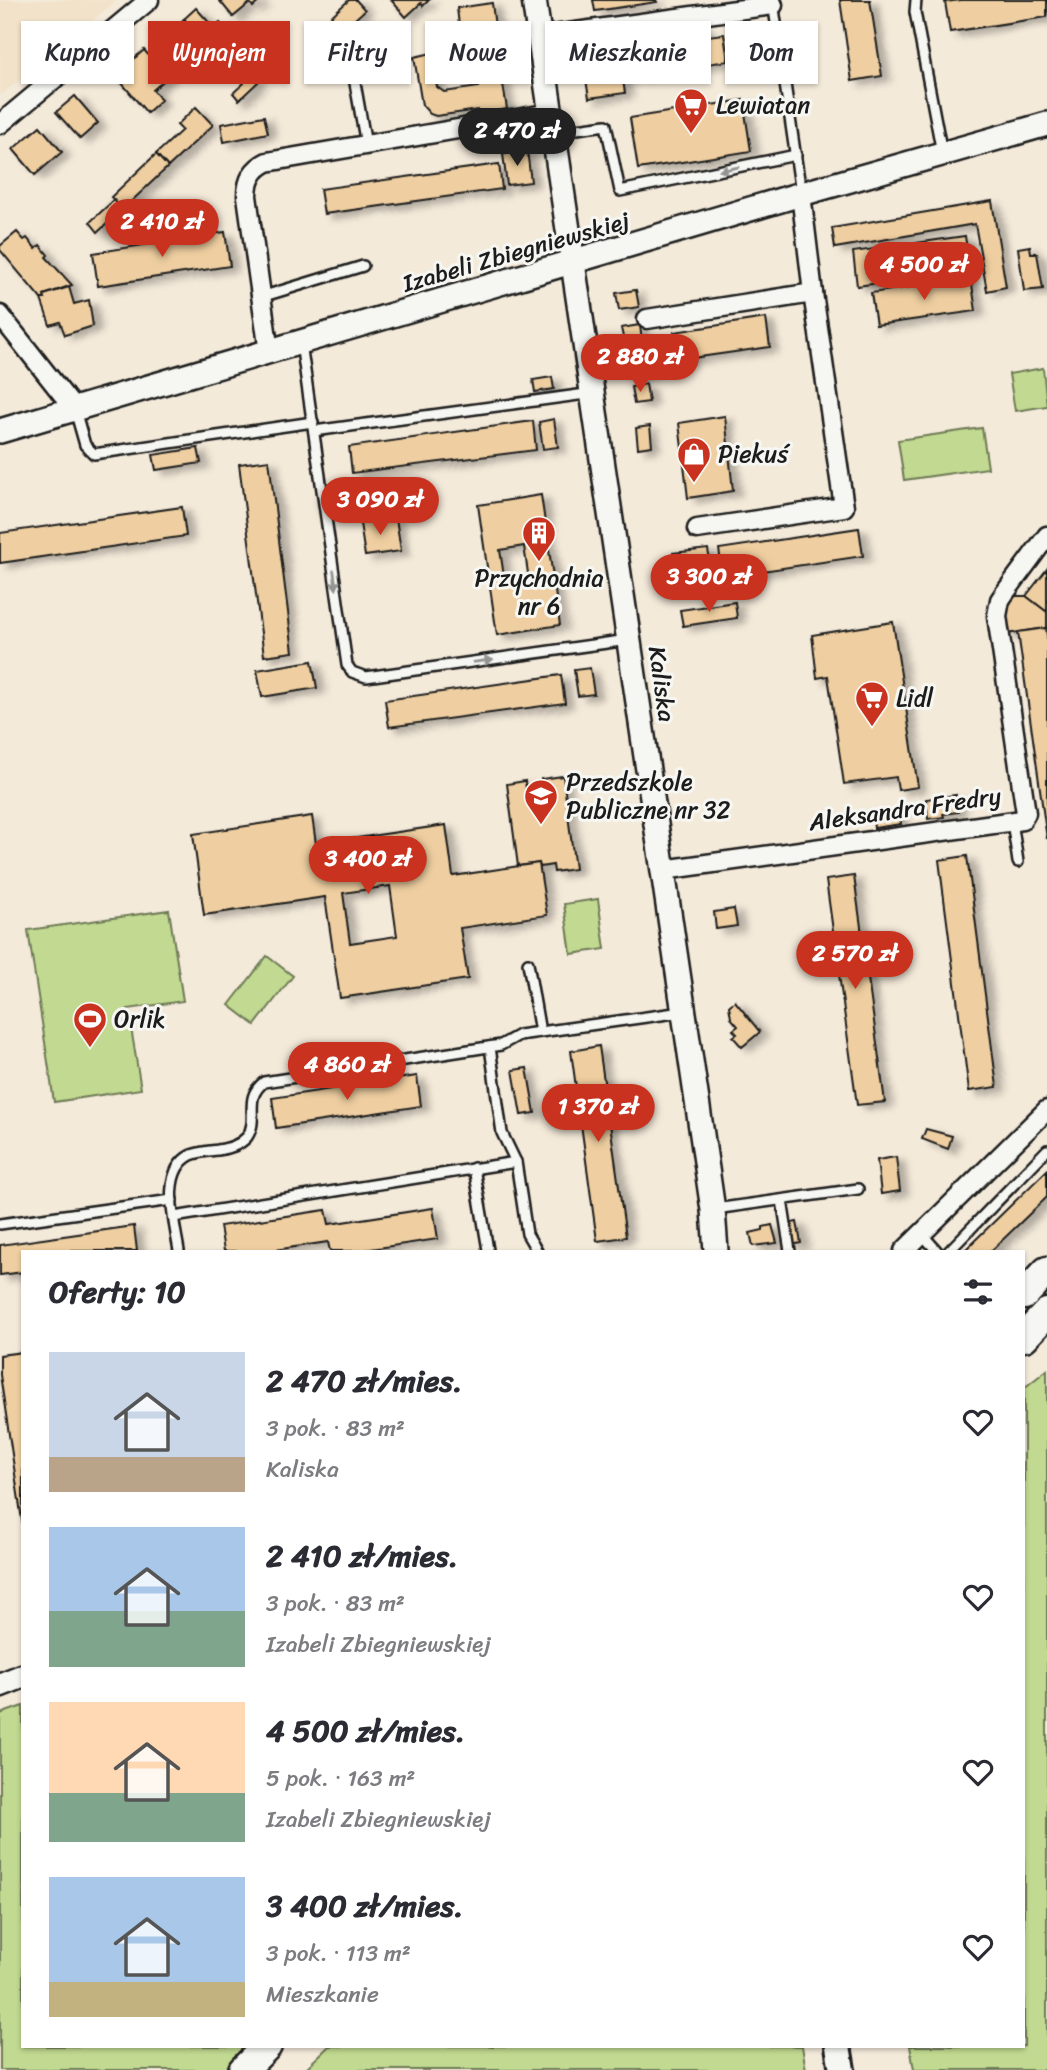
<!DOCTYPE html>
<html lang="pl">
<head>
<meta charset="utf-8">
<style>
  :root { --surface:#fff; --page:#f7f7f7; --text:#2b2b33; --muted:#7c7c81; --accent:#c8321e }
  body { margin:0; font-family:Sriracha,sans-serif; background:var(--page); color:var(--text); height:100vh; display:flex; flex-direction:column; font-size:26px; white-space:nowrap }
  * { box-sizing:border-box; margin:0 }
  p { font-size:23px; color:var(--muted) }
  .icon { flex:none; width:38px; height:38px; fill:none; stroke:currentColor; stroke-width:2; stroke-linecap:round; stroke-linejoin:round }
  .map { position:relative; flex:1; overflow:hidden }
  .panel { position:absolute; left:21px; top:1250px; width:1004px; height:798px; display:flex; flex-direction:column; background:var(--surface); border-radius:0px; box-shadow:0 2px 5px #0004 }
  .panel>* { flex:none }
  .guide { position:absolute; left:21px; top:21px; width:1006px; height:63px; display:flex; gap:14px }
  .price { position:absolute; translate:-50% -60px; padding:0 16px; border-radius:24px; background:var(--accent); color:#fff; font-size:23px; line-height:46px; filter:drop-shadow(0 2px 4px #0008) }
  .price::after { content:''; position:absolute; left:50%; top:42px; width:21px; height:16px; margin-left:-10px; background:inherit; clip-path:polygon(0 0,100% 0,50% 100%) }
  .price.selected { background:#222; color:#fff }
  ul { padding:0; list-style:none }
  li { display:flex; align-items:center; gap:21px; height:175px; padding:0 28px }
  li span { display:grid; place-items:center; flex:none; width:196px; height:140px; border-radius:0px; color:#555 }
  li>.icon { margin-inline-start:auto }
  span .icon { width:84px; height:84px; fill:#fffc; stroke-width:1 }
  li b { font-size:30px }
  h2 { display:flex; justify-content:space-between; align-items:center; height:84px; padding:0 28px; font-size:30px }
  .tag { padding:0 24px; border-radius:0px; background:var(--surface); box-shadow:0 2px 5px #0004; font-size:24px; line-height:63px }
  .tag.selected { background:var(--accent); color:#fff }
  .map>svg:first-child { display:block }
</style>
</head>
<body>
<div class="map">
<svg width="1047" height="2070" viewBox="0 0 1047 2070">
  <defs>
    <filter id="shadow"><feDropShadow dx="8" dy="4.5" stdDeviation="3.5" flood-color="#0004"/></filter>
  </defs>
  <rect width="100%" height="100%" fill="#f4eada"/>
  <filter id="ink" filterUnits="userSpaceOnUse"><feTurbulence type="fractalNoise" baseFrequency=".0143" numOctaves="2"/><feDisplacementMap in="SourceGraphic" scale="14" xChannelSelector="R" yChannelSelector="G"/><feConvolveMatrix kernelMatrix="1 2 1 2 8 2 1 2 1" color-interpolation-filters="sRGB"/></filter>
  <g filter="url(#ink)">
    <polygon fill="#f2e2c9" points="0,0 117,0 0,96"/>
    <g fill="#c1d990" stroke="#6e7a56" stroke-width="2">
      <polygon points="1043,368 1047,406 1015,411 1009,374"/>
      <polygon points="982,428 988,468 904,480 898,440"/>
      <polygon points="598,899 605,949 571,954 564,904"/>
      <polygon points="169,910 183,1001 128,1009 141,1089 54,1102 28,930"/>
      <polygon points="267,956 293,976 255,1025 229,1005"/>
      <polygon points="1047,1370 1047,2070 914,2070 910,2046 1024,2046 1024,1388"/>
      <polygon points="23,1706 23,2046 249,2046 225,2070 0,2070 0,1714"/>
      <polygon points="329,2046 802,2046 806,2070 304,2070"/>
    </g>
    <g fill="#efcfa1" stroke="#1c1c1c" stroke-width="2" fill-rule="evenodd" filter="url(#shadow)">
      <polygon points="219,0 261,0 253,7 250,3 233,17"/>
      <polygon points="349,0 356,0 365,10 320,51 308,37"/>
      <polygon points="391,0 429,0 423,6 421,3 406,17"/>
      <polygon points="593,0 656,0 657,2 595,11"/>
      <polygon points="840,0 870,0 882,76 852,81"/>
      <polygon points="961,0 1047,0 1047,17 950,32 945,2"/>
      <polygon points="492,3 497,43 477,46 477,49 462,51 457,8"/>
      <polygon points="196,8 214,28 220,23 228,32 221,38 224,42 215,51 184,19"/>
      <polygon points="184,19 215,51 203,62 185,43 182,46 174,37 178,33 174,28"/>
      <polygon points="707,28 708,36 724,34 728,61 637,74 633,47 649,45 648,36 661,34 663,43 694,38 693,30"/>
      <polygon points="617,42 625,93 589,98 581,48"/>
      <polygon points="144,50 168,77 153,90 161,100 147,113 115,75"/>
      <polygon points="432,53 437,87 444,92 479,87 478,82 483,75 501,72 507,109 479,114 478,110 436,116 430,114 422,105 414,57"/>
      <polygon points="246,68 258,82 239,100 233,93 244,83 238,75"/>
      <polygon points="75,96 98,123 80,139 56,112"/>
      <polygon points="743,100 751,151 638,169 630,118"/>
      <polygon points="196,107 213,125 168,167 156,154 182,130 177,125"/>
      <polygon points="264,116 268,133 224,142 221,124"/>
      <polygon points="40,126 62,152 35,175 13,149"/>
      <polygon points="527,150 531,182 507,185 503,154"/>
      <polygon points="156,154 168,167 122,210 111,197"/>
      <polygon points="499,164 502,189 324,214 320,189"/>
      <polygon points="114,200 122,210 98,232 90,222"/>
      <polygon points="992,201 1006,287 987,291 975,224 835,248 832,228"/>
      <polygon points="17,232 24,240 27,238 36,249 40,245 48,255 46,257 72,285 44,295 45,299 41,299 0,250 0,246"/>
      <polygon points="225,232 230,266 98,286 93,253"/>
      <polygon points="965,236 970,270 857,286 853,252"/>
      <polygon points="1030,246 1031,253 1037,253 1043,289 1024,291 1018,248"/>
      <polygon points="971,278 976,311 876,325 871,293"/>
      <polygon points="69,287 74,304 89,300 93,326 65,335 60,322 50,325 41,299 45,299 44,295"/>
      <polygon points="636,290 639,307 619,310 616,293"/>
      <polygon points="766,318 770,347 678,360 674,332"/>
      <polygon points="640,325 643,350 633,352 633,349 629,349 628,345 625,346 621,328"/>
      <polygon points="643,350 648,373 629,377 627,369 630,369 628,354"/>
      <polygon points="552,377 554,389 535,392 533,380"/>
      <polygon points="646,384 649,402 634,404 631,387"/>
      <polygon points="725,416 733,491 688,498 679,423"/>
      <polygon points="554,419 558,447 543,449 539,422"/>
      <polygon points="533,421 536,450 352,473 349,447"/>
      <polygon points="650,426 652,446 638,448 636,428"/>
      <polygon points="198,448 201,463 156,470 153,455"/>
      <polygon points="269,460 293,652 264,656 239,464"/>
      <path d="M541,495l19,130 -63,10 -19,-130zM524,546l5,34 -24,3 -5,-33z"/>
      <polygon points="182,507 186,536 0,563 0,533"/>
      <polygon points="396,518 401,551 365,556 360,523"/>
      <polygon points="859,528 863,556 723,577 719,549"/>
      <polygon points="708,549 710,562 674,567 673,553"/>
      <polygon points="710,562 712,582 687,585 686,580 676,581 674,567"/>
      <polygon points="1047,569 1047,612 1026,596"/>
      <polygon points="1012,596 1026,596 1047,612 1047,628 1006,634 1002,608"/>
      <polygon points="735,602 737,618 683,626 680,610"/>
      <polygon points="893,622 918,787 898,790 896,777 844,784 828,676 817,678 812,635"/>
      <polygon points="1046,628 1047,636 1047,839 1018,632"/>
      <polygon points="312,661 317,688 262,697 257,670"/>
      <polygon points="590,668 594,694 578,696 574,670"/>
      <polygon points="561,675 565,703 389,727 385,700"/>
      <polygon points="563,776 575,869 554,872 553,865 540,867 539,863 518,866 507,784 525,781 526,789 542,787 541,779"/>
      <polygon points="956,795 958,812 943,814 944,817 928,819 926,799"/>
      <polygon points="899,810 901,824 874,828 872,814"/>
      <path d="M312,816l4,28 130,-19 7,51 86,-13 8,52 -87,13 8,51 -128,19 -15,-101 -121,18 -11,-81zM390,886l7,50 -47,7 -7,-50z"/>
      <polygon points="967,856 997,1087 969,1091 939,860"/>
      <polygon points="854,876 885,1102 857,1105 826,880"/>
      <polygon points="734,909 737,926 716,929 714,912"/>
      <polygon points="735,1001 760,1032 742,1047 733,1037 737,1034 733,1030 738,1026 731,1018 729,1006"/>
      <polygon points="599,1046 626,1237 597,1241 571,1051"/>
      <polygon points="527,1068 535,1113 521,1115 513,1070"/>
      <polygon points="417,1076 421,1106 276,1128 272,1098"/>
      <polygon points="926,1129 952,1136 948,1149 922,1139"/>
      <polygon points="896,1157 900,1191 881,1194 877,1160"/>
      <polygon points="1047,1170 1047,1197 991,1251 964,1251"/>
      <polygon points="433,1208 438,1239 358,1251 330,1251 328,1242 268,1251 224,1251 220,1226 326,1210 329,1224"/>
      <polygon points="797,1222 801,1243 791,1245 787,1224"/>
      <polygon points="772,1225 777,1243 753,1246 750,1233 763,1230 763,1227"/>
      <polygon points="134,1226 137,1251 23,1251 23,1272 0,1275 0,1245"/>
      <polygon points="23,1352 23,1527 0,1375 0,1355"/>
    </g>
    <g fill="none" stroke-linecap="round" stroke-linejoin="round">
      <g stroke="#1c1c1c" stroke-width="14">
        <g id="service">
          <polyline points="916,0 915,12 942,153"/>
          <polyline points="773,2 801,193"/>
          <polyline points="349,49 366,145"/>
          <polyline points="555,132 606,125 620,191 796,155"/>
          <polyline points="261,297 363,266"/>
          <polyline points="301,343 347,665 352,672 366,677 628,640"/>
          <polyline points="75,410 85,445 94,454 313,422"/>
          <polyline points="314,431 593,393"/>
          <polyline points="1012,821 1018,862"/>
          <polyline points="528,963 540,1032"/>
          <polyline points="490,1047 502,1133 516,1162 527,1234 537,1251"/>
          <polyline points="474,1168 488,1250"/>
          <polyline points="782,1200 790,1251"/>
          <polyline points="715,1209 858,1189"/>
          <polyline points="174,1217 516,1162"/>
          <polyline points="0,1224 172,1200"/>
          <polyline points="922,1234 937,1251"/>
          <path d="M179,1251c-4,-27 -20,-80 12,-96 8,-3 18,-4 27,-5 11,-2 21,-4 29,-13 13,-19 -5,-38 17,-55l237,-37 18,-10 163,-23"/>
          <polyline points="949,1251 1047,1150"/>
        </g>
      </g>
      <g stroke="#1c1c1c" stroke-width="23">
        <g id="minor">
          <polyline points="539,37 773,5"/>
          <polyline points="0,124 149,0"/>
          <polyline points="0,315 75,410"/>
          <polyline points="647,319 813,293"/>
          <path d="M269,352l-22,-156c0,-16 6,-27 20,-34l284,-49"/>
          <polyline points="697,529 844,507 813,293 801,194"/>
          <polyline points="663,870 1022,820 1026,813 1024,800 997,616 1000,600 1004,594 1047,536"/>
          <polyline points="904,1251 1047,1110"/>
        </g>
      </g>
      <g stroke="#1c1c1c" stroke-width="28">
        <g id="tertiary">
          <polyline points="534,0 705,1155 713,1210 716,1251"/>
          <polyline points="0,431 801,194 1047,124"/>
          <polyline points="0,1685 23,1676"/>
        </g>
      </g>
      <g stroke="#1c1c1c" stroke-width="30">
        <polyline id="secondary" points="838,2046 842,2070"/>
      </g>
      <g stroke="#1c1c1c" stroke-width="33">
        <g id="primary">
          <polyline points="1024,1295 1047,1271"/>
          <polyline points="1024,1337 1047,1313"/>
          <polyline points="243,2070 267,2046"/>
        </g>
      </g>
      <use href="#service" stroke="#f6f6f2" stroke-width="9"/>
      <use href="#minor" stroke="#f6f6f2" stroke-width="18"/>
      <use href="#tertiary" stroke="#f6f6f2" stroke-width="23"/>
      <use href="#secondary" stroke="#f6f6f2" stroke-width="24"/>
      <use href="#primary" stroke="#f6f6f2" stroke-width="28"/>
    </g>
    <defs><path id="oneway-solid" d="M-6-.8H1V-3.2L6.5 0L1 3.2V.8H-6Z" transform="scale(1.75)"/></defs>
    <g fill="#949492">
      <use href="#oneway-solid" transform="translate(729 169) rotate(168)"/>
      <use href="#oneway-solid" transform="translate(335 580) rotate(82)"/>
      <use href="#oneway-solid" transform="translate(483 661) rotate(-8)"/>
    </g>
  </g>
  <defs>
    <g id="supermarket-pin" transform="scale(1.75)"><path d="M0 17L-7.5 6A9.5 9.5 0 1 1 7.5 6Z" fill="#c8321e" stroke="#f6f6f2"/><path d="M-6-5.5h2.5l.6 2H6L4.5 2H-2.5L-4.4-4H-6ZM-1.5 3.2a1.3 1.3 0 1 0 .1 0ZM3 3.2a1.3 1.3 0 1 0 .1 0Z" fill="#fff"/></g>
    <g id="shop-pin" transform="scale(1.75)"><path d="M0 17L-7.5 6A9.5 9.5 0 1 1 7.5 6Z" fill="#c8321e" stroke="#f6f6f2"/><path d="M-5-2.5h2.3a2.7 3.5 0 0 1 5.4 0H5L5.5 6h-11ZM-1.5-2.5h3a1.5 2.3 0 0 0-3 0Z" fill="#fff"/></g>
    <g id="building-pin" transform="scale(1.75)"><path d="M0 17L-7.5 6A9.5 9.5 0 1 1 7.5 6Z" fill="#c8321e" stroke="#f6f6f2"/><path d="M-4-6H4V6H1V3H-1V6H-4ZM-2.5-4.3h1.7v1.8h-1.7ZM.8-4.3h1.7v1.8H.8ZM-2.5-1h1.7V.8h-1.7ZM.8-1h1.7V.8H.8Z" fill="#fff"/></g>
    <g id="school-pin" transform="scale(1.75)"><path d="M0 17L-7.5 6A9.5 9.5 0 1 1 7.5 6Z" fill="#c8321e" stroke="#f6f6f2"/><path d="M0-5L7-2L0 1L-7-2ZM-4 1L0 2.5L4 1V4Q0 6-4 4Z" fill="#fff"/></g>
    <g id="stadium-pin" transform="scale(1.75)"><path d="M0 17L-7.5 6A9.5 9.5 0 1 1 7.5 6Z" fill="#c8321e" stroke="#f6f6f2"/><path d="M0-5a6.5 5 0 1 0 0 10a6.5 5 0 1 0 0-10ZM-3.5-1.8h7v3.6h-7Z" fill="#fff"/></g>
  </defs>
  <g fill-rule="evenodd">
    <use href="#supermarket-pin" x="691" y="105"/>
    <use href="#shop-pin" x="694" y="454"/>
    <use href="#building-pin" x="539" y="533"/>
    <use href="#supermarket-pin" x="872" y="698"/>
    <use href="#school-pin" x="541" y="796"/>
    <use href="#stadium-pin" x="90" y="1019"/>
  </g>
  <g text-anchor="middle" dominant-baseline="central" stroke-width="6" stroke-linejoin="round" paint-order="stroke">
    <g font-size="24" fill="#1c1c1c" stroke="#f6f6f2" text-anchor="start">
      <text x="716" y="105">Lewiatan</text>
      <text x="718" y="454">Piekuś</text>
      <text x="539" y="578" text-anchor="middle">Przychodnia<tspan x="539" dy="28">nr 6</tspan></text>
      <text x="896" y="698">Lidl</text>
      <text x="566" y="782">Przedszkole<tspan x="566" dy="28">Publiczne nr 32</tspan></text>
      <text x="114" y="1019">Orlik</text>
    </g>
    <g font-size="24" fill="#1c1c1c" stroke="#f6f6f2">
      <text transform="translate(516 252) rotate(-16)">Izabeli Zbiegniewskiej</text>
      <text transform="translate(662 684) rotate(82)">Kaliska</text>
      <text transform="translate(905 809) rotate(-8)">Aleksandra Fredry</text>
    </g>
  </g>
</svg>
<b class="price selected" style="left:517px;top:168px">2 470 zł</b>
<b class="price" style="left:162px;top:259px">2 410 zł</b>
<b class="price" style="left:924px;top:302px">4 500 zł</b>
<b class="price" style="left:640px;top:394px">2 880 zł</b>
<b class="price" style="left:380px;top:537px">3 090 zł</b>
<b class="price" style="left:709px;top:614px">3 300 zł</b>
<b class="price" style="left:368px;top:896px">3 400 zł</b>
<b class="price" style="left:855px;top:991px">2 570 zł</b>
<b class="price" style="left:347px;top:1102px">4 860 zł</b>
<b class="price" style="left:598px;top:1144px">1 370 zł</b>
<div class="guide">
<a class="tag">Kupno</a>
<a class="tag selected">Wynajem</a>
<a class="tag">Filtry</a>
<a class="tag">Nowe</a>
<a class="tag">Mieszkanie</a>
<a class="tag">Dom</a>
</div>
<section class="panel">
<h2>Oferty: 10<svg class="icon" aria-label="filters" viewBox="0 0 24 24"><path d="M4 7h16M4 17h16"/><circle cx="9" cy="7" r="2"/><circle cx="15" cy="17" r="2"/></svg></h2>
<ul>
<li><span style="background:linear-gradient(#c9d6e8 75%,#b9a48a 0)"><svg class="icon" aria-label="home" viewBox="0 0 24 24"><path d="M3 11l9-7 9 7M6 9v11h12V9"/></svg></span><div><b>2 470 zł/mies.</b><p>3 pok. · 83 m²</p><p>Kaliska</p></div><svg class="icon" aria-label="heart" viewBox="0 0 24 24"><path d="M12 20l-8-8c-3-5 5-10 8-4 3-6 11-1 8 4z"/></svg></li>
<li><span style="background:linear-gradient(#a9c7e8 60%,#7fa58c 0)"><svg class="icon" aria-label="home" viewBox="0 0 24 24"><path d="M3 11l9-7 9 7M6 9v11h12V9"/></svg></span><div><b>2 410 zł/mies.</b><p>3 pok. · 83 m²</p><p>Izabeli Zbiegniewskiej</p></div><svg class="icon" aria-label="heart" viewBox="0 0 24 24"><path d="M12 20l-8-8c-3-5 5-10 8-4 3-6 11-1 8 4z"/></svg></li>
<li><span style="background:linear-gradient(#ffd9b3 65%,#7fa58c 0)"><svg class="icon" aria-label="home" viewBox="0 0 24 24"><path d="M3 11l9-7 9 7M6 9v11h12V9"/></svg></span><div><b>4 500 zł/mies.</b><p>5 pok. · 163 m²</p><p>Izabeli Zbiegniewskiej</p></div><svg class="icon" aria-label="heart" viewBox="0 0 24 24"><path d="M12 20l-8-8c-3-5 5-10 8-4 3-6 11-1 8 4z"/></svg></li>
<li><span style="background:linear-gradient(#a9c7e8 75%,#c2b280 0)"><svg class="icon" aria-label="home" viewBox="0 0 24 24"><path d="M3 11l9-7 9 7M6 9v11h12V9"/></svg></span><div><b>3 400 zł/mies.</b><p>3 pok. · 113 m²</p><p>Mieszkanie</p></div><svg class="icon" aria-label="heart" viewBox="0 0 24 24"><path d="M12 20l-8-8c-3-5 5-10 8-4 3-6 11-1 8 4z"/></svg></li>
</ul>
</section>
</div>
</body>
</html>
